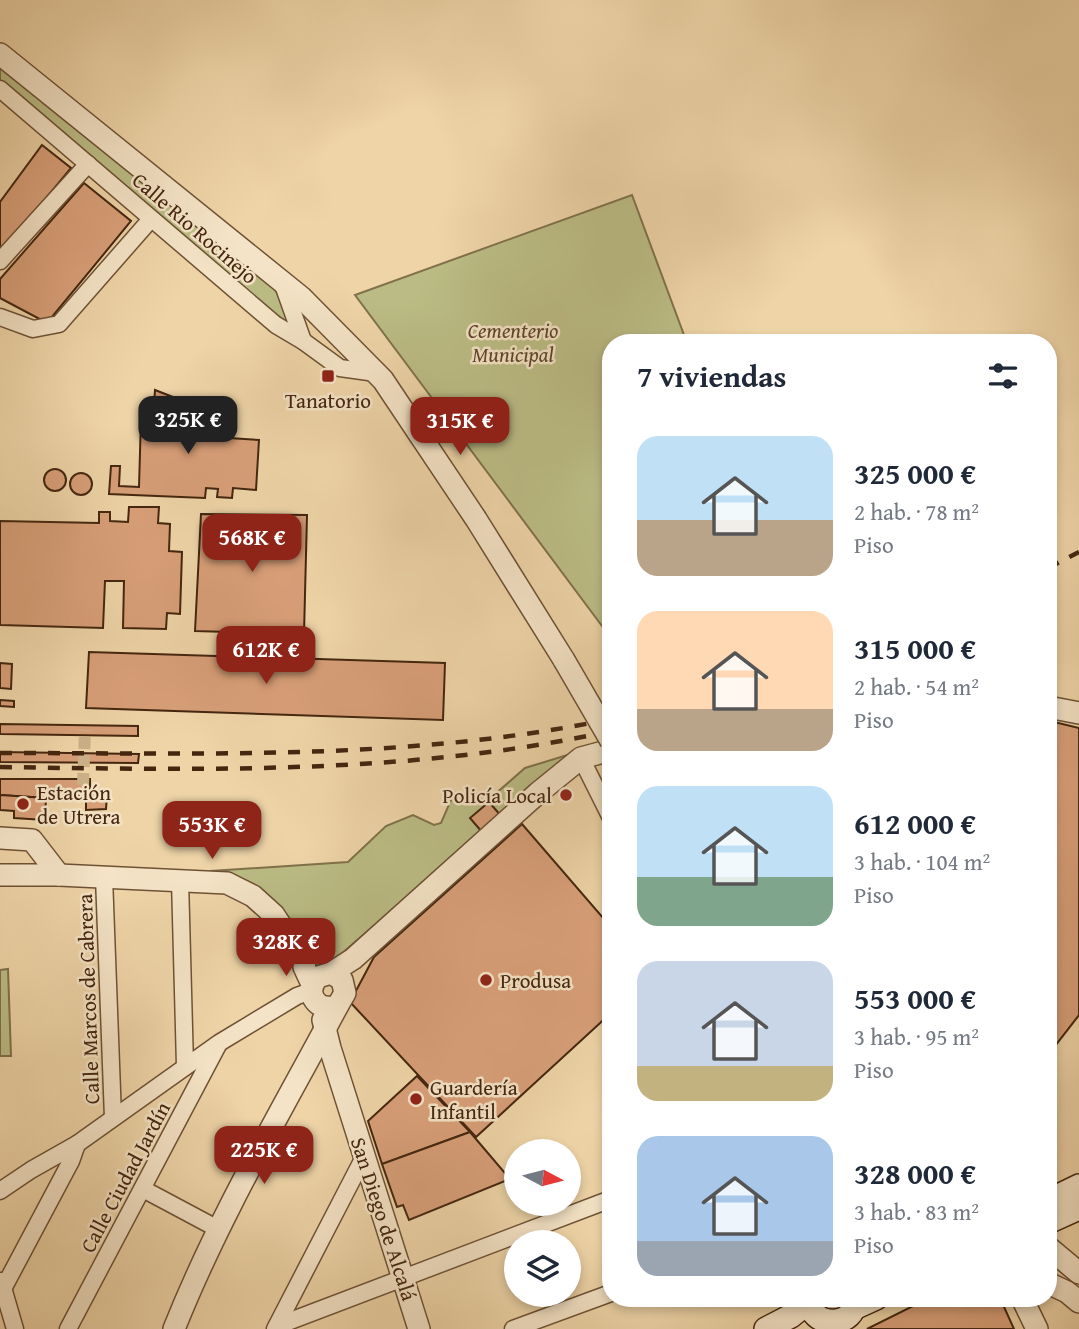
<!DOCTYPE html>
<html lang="es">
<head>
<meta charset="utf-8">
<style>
  :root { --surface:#fff; --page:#f2f2f3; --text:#1f2937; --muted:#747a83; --accent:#8f2418 }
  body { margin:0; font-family:"Gentium Book Plus",serif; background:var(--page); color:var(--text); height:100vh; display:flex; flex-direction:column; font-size:26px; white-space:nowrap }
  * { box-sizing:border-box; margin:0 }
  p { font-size:23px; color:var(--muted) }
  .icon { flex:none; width:38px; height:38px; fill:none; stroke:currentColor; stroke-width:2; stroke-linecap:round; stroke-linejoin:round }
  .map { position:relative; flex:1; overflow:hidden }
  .sheet { position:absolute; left:602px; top:334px; width:455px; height:973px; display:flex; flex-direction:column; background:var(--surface); border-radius:28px; box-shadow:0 4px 10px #0003 }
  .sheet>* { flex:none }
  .needle { width:46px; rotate:97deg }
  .fabs { position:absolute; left:504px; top:1139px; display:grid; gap:14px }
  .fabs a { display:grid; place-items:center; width:77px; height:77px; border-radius:50%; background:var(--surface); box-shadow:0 4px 10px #0003; font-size:35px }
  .price { position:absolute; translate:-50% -60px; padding:0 16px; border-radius:14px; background:var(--accent); color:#fff; font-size:23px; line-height:46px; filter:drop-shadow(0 2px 4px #0008) }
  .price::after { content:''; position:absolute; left:50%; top:42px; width:21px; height:16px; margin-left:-10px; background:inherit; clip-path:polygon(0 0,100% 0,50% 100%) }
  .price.on { background:#222; color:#fff }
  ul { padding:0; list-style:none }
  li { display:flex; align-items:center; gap:21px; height:175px; padding:0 35px }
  li span { display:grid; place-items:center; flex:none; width:196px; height:140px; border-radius:21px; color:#555 }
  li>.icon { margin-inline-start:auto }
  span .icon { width:84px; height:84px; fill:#fffc; stroke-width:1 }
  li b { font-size:30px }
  h2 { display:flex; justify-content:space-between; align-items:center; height:84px; padding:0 35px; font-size:30px }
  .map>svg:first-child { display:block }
</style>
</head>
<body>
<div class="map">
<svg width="1079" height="1329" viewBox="0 0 1079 1329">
  <rect width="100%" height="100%" fill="#eed4a7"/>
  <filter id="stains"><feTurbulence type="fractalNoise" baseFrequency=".00286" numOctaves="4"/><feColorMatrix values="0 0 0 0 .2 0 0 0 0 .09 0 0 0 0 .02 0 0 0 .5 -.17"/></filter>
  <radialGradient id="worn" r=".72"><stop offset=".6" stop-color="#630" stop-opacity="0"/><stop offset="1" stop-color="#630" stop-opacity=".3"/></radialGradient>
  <g fill="#bbbc85" stroke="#80714a" stroke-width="2">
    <polygon points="0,61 273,287 286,305 287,322 260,304 0,84"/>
    <polygon points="632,195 687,343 611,343 611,638 355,295"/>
    <path d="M574,753l-73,63 -12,-14 -18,16 11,14 -157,136c-12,-11 -16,-22 -25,-35 -22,-33 -49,-59 -90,-62l138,-9 38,-36 27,-11 21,10 7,-2 10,-23 21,-7 22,2 31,-27z"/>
    <polygon points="8,969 11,1056 0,1056 0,970"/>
  </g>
  <g fill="#d89f78" stroke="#44260f" stroke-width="2">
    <polygon points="42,145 71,168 0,254 0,202"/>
    <polygon points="84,183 131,221 47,323 0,298 0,279"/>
    <polygon points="155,390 201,408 199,436 259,440 256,490 233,488 232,498 217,497 218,489 206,488 205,498 109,494 111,466 120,466 119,486 139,487 141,418 153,419"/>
    <circle cx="55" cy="480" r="11"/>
    <circle cx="81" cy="484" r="11"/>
    <polygon points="129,507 159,507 158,523 170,524 169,551 182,552 180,614 167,613 166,629 123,628 124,581 105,581 103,628 0,625 0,521 99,523 99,512 110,512 110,521 128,522"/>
    <polygon points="201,514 307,515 304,634 195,631"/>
    <polygon points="89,652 445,663 443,720 86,708"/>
    <polygon points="0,663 12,664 11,689 0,688"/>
    <polygon points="0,700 14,701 14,707 0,706"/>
    <polygon points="1050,721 1079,728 1079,1015 1048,1055 1048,794 1052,794"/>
    <polygon points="0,724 138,726 138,736 0,734"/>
    <polygon points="0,752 139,754 138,763 0,762"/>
    <polygon points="0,779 90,779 90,795 46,798 0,795"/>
    <polygon points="0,795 46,798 45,820 14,818 14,811 0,810"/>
    <polygon points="86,795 107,795 106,809 86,810"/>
    <polygon points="489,802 501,816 482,832 470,818"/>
    <polygon points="522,824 611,927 611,1013 476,1137 350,1002 374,957"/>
    <polygon points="417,1076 470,1132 382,1164 368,1121"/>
    <polygon points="470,1132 510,1179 409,1220 403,1205 397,1207 382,1164"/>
    <polygon points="929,1298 1000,1298 1014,1329 867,1329"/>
  </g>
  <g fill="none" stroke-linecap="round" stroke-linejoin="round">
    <polyline stroke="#ccb189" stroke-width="12" stroke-dasharray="12 6" stroke-linecap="butt" points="83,785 85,730"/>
    <g stroke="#6e5235" stroke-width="19">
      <g id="minor">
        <polyline points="0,89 276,325 303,341 340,368 376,373"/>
        <polyline points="0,261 88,164"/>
        <polyline points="282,282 303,341"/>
        <polyline points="0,317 33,329 59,324 151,219"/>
        <polyline points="581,758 611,818"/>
        <polyline points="104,877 113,1118"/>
        <polyline points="180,880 185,1066"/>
        <polyline points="143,1189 218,1229"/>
        <polyline points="0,1191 31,1170 77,1144 219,1043 297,996 311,991"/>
        <polyline points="1,1281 15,1329"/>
        <polyline points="3,1289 71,1161 77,1144"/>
        <polyline points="277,1326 611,1199"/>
        <polyline points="68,1329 218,1045"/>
        <polyline points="275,1329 364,1157"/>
        <polyline points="513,1329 611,1293"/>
      </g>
    </g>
    <g stroke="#6e5235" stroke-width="24">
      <g id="tertiary">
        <polyline points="0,54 301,297 383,380 476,519 564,660"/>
        <polyline points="1048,707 1079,713"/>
        <polyline points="0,838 32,840 59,875"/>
        <polyline points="0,875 59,875 227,883 253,896 274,915 305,962 304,967 312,984"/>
        <path d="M331,973l11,7 3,13 -7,12c-20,9 -35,-12 -20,-28l13,-4 22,-14 185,-166 43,-35 30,-8"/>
        <polyline points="323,1020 330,1048 419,1329"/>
        <polyline points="1048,1247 1079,1273"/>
        <polyline points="1048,1283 1067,1292 1079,1302"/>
        <polyline points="1022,1298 1037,1329"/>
        <path d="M174,1329c45,-113 107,-217 164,-324"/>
      </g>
    </g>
    <g stroke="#44260f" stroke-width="26">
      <g id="secondary">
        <polyline points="1048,1201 1079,1186"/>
        <polyline points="1048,1222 1079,1208"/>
        <path d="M812,1298c-8,31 49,31 41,0"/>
        <polyline points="854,1308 876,1298"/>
        <polyline points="766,1329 791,1316 812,1299"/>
      </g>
    </g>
    <use href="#minor" stroke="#f4e3c6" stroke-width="16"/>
    <use href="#tertiary" stroke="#f4e3c6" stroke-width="21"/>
    <use href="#secondary" stroke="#f4e3c6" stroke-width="23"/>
    <g stroke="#44260f" stroke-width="4.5" stroke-dasharray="12 12" stroke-linecap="butt">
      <polyline points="1048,568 1079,552"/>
      <path d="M0,753c205,0 409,8 611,-34"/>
      <path d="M0,767c203,3 411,8 611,-36"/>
    </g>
    <g stroke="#6e5235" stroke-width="24" stroke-linecap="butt">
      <polyline id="tertiary-bridge" points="564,660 611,741"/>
    </g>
    <use href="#tertiary-bridge" stroke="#f4e3c6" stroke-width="21"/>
  </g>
  <g fill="#8f2418" stroke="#f4e3c6" stroke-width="2.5">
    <rect x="321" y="369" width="14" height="14" rx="3.5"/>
    <circle cx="566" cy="795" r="7"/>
    <circle cx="23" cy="804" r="7"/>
    <circle cx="486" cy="980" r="7"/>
    <circle cx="416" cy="1099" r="7"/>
  </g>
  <g text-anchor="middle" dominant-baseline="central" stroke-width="5" stroke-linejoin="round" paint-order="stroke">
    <g font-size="21" fill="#44260f" stroke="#f4e3c6">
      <text transform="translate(195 228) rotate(41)">Calle Rio Rocinejo</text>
      <text transform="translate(88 999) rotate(-92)">Calle Marcos de Cabrera</text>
      <text transform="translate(125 1177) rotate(-62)">Calle Ciudad Jardín</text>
      <text transform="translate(384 1219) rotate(72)">San Diego de Alcalá</text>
    </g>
    <g font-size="21" font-style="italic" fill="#5c4427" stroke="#f4e3c6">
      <text x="513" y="330">Cementerio<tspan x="513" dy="24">Municipal</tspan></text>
    </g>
    <g font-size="21" fill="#44260f" stroke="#f4e3c6" text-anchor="start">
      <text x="328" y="400" text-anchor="middle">Tanatorio</text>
      <text x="37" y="792">Estación<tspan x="37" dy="24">de Utrera</tspan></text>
      <text x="552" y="795" text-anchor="end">Policía Local</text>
      <text x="500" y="980">Produsa</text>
      <text x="430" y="1087">Guardería<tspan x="430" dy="24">Infantil</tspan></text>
    </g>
  </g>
  <rect width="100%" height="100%" filter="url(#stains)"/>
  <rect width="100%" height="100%" fill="url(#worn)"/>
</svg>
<div class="fabs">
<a><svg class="needle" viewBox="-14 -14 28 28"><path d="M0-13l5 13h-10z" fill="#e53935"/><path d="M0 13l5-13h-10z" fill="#747a83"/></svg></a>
<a><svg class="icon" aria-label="layers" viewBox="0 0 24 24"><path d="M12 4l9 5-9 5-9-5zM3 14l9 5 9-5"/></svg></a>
</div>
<b class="price on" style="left:188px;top:456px">325K €</b>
<b class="price" style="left:460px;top:457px">315K €</b>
<b class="price" style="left:252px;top:574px">568K €</b>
<b class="price" style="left:266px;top:686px">612K €</b>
<b class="price" style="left:212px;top:861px">553K €</b>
<b class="price" style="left:286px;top:978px">328K €</b>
<b class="price" style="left:264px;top:1186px">225K €</b>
<section class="sheet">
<h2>7 viviendas<svg class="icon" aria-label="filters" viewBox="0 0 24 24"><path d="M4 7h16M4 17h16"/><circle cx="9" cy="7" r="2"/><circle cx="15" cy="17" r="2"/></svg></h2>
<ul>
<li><span style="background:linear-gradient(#bfe0f5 60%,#b9a48a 0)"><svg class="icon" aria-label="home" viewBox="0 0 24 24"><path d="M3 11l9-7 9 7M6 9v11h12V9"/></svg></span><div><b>325 000 €</b><p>2 hab. · 78 m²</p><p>Piso</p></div></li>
<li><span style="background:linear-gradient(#ffd9b3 70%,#b9a48a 0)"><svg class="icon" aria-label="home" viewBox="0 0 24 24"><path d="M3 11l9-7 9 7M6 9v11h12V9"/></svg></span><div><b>315 000 €</b><p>2 hab. · 54 m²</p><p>Piso</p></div></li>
<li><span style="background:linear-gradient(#bfe0f5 65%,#7fa58c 0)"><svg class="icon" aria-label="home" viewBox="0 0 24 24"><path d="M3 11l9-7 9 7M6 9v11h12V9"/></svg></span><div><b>612 000 €</b><p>3 hab. · 104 m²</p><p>Piso</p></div></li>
<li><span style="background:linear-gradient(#c9d6e8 75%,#c2b280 0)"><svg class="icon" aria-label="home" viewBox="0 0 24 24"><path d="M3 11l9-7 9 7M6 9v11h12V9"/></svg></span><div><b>553 000 €</b><p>3 hab. · 95 m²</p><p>Piso</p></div></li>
<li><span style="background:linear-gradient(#a9c7e8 75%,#9aa5b1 0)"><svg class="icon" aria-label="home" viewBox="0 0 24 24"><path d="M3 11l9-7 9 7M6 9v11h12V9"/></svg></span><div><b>328 000 €</b><p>3 hab. · 83 m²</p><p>Piso</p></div></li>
</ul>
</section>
</div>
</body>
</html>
